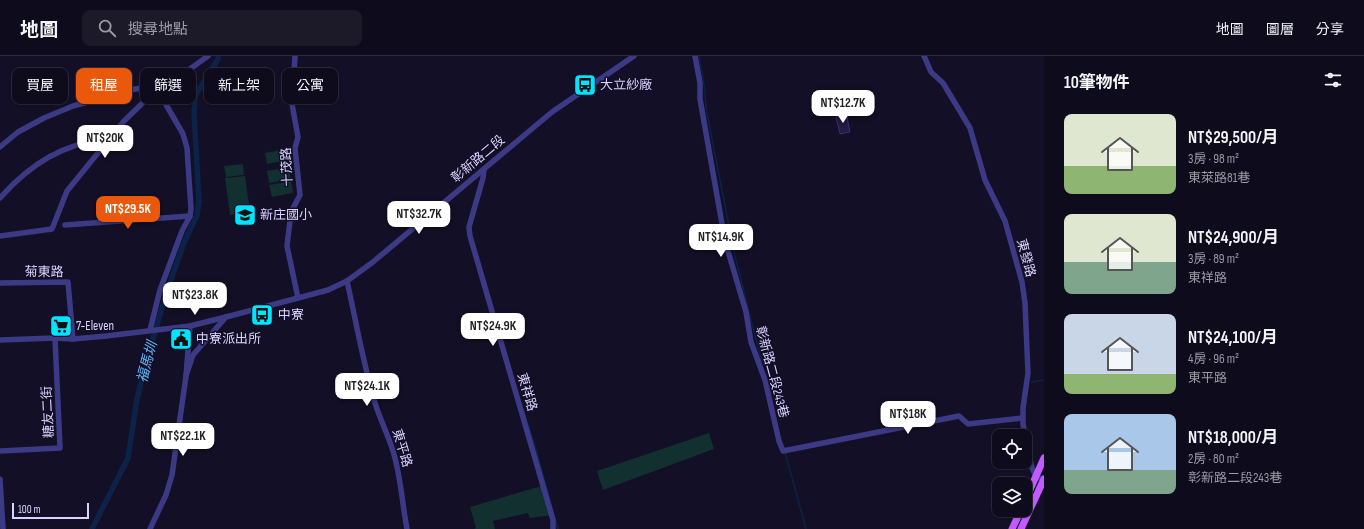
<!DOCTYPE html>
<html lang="zh-TW">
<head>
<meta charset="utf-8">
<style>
  :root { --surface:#0e0b1c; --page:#1c1929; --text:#f1f3f6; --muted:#9b9ba3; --line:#2e2b3b; --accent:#ea580c }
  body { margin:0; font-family:"Sofia Sans Condensed","Noto Sans TC",sans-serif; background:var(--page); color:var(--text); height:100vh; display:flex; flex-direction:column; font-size:15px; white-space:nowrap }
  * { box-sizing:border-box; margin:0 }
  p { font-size:13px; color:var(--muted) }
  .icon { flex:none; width:22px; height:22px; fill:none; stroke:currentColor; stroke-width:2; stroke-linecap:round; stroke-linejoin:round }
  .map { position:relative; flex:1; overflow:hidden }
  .details { display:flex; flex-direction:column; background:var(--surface); width:320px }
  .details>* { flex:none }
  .top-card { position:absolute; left:12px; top:12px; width:380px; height:36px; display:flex; gap:8px }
  .fabs { position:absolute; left:992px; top:373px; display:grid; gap:8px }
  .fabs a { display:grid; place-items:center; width:40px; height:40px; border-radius:8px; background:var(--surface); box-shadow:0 1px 3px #0004,0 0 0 1px var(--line); font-size:20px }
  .scale { position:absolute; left:12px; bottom:10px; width:77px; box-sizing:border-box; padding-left:4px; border:2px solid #d9d4ff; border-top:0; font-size:11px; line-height:14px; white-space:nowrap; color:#d9d4ff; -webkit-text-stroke:3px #130f26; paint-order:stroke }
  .price { position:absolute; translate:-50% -34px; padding:0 9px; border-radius:8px; background:#fff; color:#222; font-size:13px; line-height:26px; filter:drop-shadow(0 1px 2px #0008) }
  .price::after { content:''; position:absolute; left:50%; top:24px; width:12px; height:9px; margin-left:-6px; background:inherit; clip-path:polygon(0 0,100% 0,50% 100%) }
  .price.current { background:var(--accent); color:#fff }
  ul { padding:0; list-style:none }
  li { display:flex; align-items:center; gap:12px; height:100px; padding:0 20px }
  li span { display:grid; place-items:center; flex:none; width:112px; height:80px; border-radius:8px; color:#555 }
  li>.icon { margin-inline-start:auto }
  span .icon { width:48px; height:48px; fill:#fffc; stroke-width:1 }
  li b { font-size:17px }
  h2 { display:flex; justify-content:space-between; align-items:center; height:48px; padding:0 20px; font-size:17px }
  .pill { padding:0 14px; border-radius:8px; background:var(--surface); box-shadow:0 1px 3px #0004,0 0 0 1px var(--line); font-size:14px; line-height:36px }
  .pill.current { background:var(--accent); color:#fff }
  header { display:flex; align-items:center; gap:24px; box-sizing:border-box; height:56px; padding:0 20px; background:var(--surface); border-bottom:1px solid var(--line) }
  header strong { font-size:19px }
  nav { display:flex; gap:22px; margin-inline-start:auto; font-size:14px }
  .search { width:280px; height:36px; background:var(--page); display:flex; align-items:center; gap:10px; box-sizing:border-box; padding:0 14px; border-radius:8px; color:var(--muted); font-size:15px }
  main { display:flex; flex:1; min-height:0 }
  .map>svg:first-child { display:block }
</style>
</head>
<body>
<header>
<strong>地圖</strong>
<div class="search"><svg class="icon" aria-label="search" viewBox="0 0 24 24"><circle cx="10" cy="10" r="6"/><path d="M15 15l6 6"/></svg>搜尋地點</div>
<nav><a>地圖</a><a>圖層</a><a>分享</a></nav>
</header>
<main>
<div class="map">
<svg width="1044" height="473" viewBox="0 0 1044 473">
  <rect width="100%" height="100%" fill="#130f26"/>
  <g fill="#12302f">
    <polygon points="286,93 288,104 267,108 265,97"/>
    <polygon points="243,108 244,119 226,121 224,110"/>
    <polygon points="288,111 291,123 269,127 267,115"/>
    <polygon points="245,120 250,156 230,159 225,122"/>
    <polygon points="291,125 293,137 272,141 269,129"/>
    <polygon points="709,377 714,393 603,434 597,415"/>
    <polygon points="545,429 552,459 530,462 528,457 493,465 495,473 474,473 476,472 470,451"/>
  </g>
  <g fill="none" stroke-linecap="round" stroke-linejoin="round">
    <g stroke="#0c2248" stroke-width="1.5">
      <polyline points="699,0 705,34 706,52 734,196 762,307"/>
      <polyline points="1032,326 1044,324"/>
      <polyline points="522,350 535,390 558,473"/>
      <polyline points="785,396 806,473"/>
    </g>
    <polyline stroke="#0c2248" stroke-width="5.5" points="92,473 128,402 137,343 144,314 166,238 184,187 197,159 199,146 194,57 195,40 218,3 218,0"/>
  </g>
  <polygon fill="#241b47" stroke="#3b2d73" points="841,59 847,61 850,76 840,78 836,61"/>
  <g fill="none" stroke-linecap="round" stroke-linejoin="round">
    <g stroke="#3d3a85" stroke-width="5.5">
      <polyline points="295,0 292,48 298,81 295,92 300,139 291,156 287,190 298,242"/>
      <polyline points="695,0 700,27 700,43 725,185 746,256 751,286 765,324 779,385 783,395 959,360 968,368 1022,362"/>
      <polyline points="924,0 931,16 943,27 970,72 985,124 1005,165 1022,226 1025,247 1028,317 1023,352 1023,368 1032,412 1036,420 1043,424"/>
      <polyline points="0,91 18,76 44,62 73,50 135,33 149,31 157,33 172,26 208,0"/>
      <polyline points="484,113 483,122 469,171 470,180 553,464 553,473"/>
      <path d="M0,142c31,-35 63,-54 109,-60"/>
      <polyline points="65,169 190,160"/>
      <polyline points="0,180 52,173 67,135 124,65 157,33"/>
      <path d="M347,225c9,40 16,82 28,122 5,16 13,32 18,48 8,26 9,52 14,78"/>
      <polyline points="0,227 68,226 73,283"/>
      <polyline points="150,274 160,234 182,175 190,160 191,153 187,92 183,78 157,33"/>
      <polyline points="0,284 55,282 73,283 106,280 190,270 226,261"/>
      <polyline points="186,320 193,299 226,261 328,234 347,225 373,206 552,56 634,0"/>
      <polyline points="0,395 60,392 55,282"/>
      <polyline points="0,423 3,473"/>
      <polyline points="150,473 166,439 172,419 186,320 190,270"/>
    </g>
    <g stroke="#c25bff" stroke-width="7">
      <polyline points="1025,445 1044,402"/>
      <polyline points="1012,473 1021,454"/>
      <polyline points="1021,473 1044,423"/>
    </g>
  </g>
  <defs>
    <g id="bus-square" transform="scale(1.15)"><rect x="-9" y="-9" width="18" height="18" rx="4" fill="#00e5ff" stroke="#130f26"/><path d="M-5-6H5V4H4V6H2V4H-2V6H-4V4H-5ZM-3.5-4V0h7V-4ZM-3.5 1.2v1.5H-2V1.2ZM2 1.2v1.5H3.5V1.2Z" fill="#111"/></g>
    <g id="school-square" transform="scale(1.15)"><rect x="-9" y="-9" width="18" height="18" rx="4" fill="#00e5ff" stroke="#130f26"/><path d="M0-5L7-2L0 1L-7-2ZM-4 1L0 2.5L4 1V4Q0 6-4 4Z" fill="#111"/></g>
    <g id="supermarket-square" transform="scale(1.15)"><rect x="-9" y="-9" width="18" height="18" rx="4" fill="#00e5ff" stroke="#130f26"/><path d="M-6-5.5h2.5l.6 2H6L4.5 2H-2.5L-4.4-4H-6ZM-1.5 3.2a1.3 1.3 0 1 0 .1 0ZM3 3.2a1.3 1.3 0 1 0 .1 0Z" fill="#111"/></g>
    <g id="civic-square" transform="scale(1.15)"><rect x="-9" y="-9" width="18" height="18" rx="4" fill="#00e5ff" stroke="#130f26"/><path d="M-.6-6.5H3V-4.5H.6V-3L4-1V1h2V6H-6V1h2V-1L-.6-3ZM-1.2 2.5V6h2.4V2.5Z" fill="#111"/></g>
  </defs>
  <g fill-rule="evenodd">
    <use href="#bus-square" x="585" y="29"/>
    <use href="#school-square" x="245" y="159"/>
    <use href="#bus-square" x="262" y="259"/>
    <use href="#supermarket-square" x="61" y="270"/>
    <use href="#civic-square" x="181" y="283"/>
  </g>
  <g text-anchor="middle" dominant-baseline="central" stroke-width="3" stroke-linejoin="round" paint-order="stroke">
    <g font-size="13" fill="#d9d4ff" stroke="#130f26" text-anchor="start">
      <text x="600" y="29">大立紗廠</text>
      <text x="260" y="159">新庄國小</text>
      <text x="278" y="259">中寮</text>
      <text x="76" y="270">7-Eleven</text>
      <text x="196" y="283">中寮派出所</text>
    </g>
    <g font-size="13" fill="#d9d4ff" stroke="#130f26">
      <text transform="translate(478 103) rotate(-40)">彰新路二段</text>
      <text transform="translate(287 111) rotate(-93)">十茂路</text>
      <text transform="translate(1026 202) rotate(75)">東發路</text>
      <text transform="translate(44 216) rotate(1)">菊東路</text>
      <text transform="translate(772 316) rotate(75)">彰新路二段243巷</text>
      <text transform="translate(527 336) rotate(73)">東祥路</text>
      <text transform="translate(48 356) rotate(-93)">糖友二街</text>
      <text transform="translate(402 392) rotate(73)">東平路</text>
    </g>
    <g font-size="14" font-style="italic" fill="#62b6ff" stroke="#130f26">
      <text transform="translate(147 306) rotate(-75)">福馬圳</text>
    </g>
  </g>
</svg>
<div class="fabs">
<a><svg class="icon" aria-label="locate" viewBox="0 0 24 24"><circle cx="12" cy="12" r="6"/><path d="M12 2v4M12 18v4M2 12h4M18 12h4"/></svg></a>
<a><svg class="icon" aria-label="layers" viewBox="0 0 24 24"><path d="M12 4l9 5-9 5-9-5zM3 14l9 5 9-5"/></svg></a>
</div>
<div class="scale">100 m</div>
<b class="price" style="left:843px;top:68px">NT$12.7K</b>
<b class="price" style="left:105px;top:103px">NT$20K</b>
<b class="price current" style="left:128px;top:174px">NT$29.5K</b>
<b class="price" style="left:419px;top:179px">NT$32.7K</b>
<b class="price" style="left:721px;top:202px">NT$14.9K</b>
<b class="price" style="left:195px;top:260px">NT$23.8K</b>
<b class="price" style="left:493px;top:291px">NT$24.9K</b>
<b class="price" style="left:367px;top:351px">NT$24.1K</b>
<b class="price" style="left:908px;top:379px">NT$18K</b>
<b class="price" style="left:183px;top:401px">NT$22.1K</b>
<div class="top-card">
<a class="pill">買屋</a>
<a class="pill current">租屋</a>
<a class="pill">篩選</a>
<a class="pill">新上架</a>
<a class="pill">公寓</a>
</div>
</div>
<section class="details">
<h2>10筆物件<svg class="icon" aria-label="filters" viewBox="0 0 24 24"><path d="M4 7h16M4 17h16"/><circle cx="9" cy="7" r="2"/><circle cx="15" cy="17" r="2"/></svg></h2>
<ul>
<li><span style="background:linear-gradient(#dfe7d0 65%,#8fb573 0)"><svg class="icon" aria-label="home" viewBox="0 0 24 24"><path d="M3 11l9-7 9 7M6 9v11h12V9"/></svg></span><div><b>NT$29,500/月</b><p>3房 · 98 m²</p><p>東萊路81巷</p></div></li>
<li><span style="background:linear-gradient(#dfe7d0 60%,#7fa58c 0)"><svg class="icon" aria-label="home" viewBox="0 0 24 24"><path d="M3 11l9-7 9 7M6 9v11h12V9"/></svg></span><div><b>NT$24,900/月</b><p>3房 · 89 m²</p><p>東祥路</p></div></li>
<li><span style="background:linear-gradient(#c9d6e8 75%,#8fb573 0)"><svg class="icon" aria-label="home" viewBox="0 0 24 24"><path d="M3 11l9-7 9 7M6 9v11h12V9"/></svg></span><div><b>NT$24,100/月</b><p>4房 · 96 m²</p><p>東平路</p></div></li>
<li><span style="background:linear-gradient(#a9c7e8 70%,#7fa58c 0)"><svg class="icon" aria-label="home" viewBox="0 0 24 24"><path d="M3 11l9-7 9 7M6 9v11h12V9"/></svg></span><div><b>NT$18,000/月</b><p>2房 · 80 m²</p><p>彰新路二段243巷</p></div></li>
</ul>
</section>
</main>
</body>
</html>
